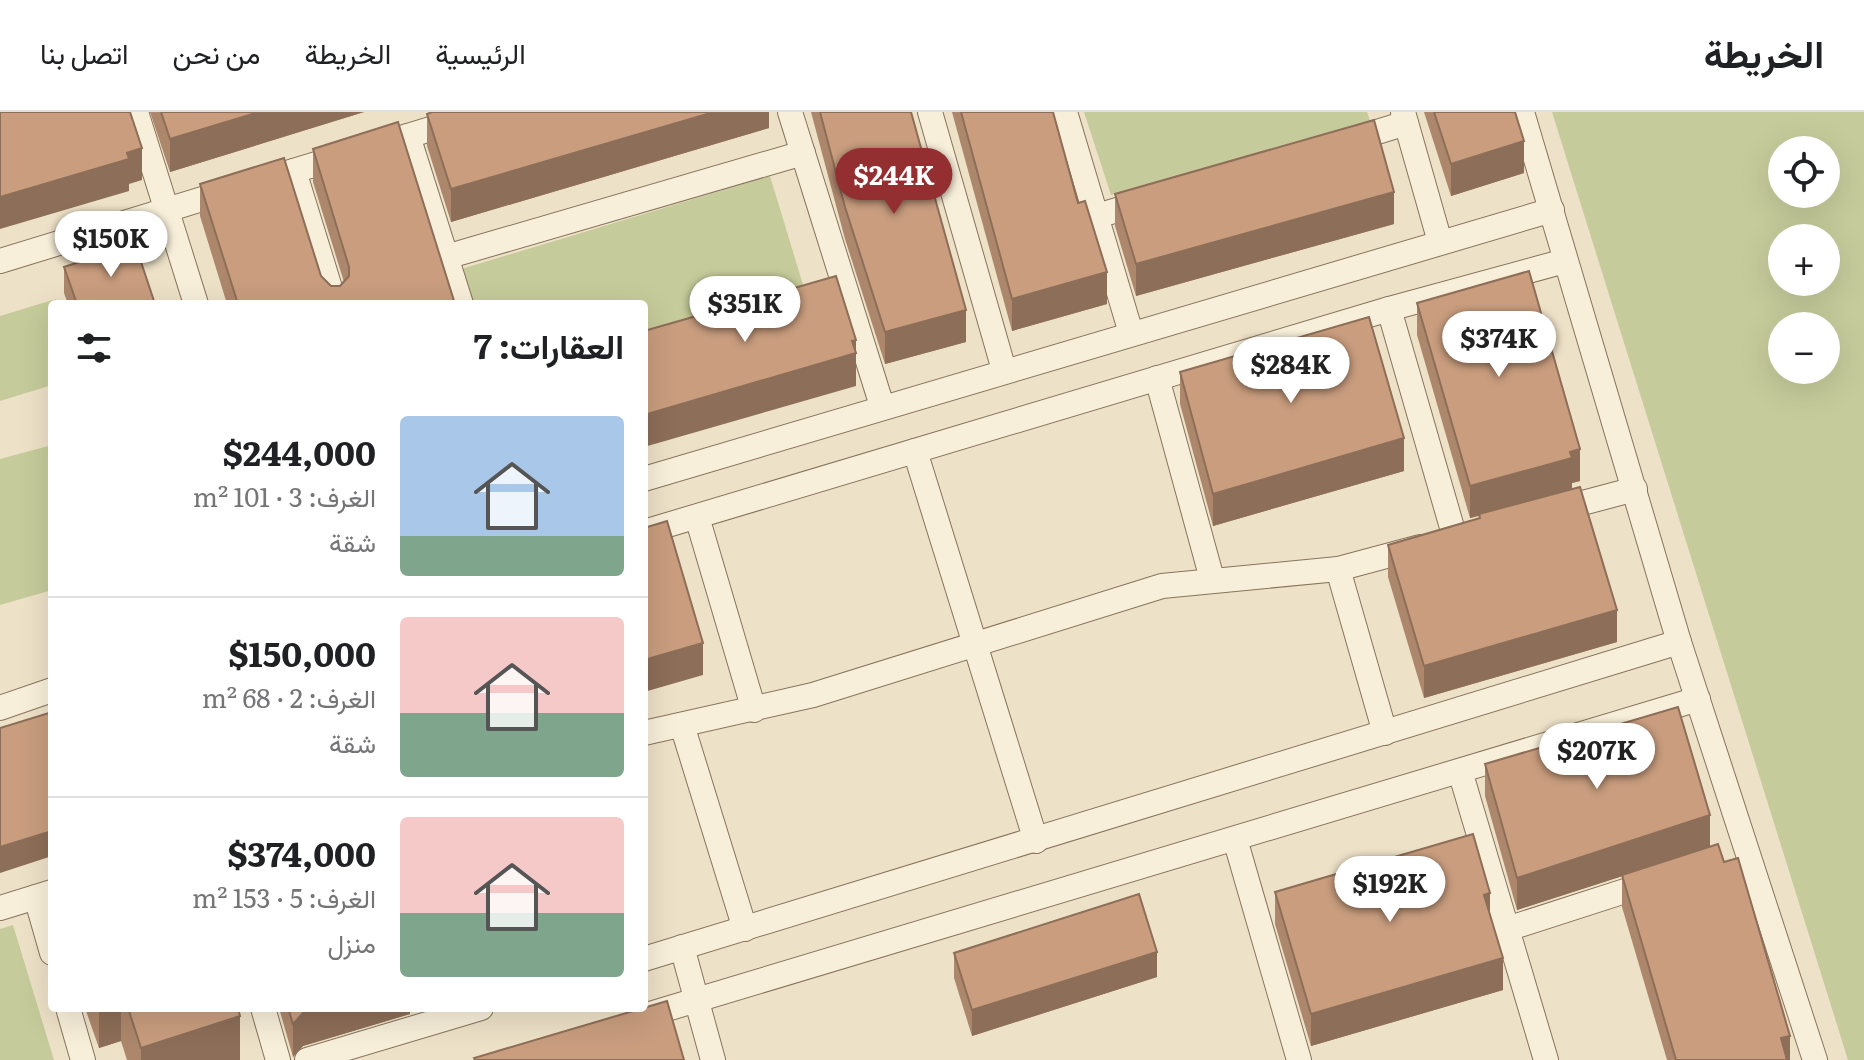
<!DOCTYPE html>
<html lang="ar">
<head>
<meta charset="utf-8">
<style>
  :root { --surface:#fff; --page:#f2f2f2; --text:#202124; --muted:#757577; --line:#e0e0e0; --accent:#942f31 }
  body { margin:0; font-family:Literata,Vazirmatn,serif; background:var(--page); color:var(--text); direction:rtl; height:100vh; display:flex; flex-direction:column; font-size:30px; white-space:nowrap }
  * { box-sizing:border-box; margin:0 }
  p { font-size:26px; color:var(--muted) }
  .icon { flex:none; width:44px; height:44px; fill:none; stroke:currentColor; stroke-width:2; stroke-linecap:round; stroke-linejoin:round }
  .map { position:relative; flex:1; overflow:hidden; direction:ltr }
  .drawer { position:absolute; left:48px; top:188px; width:600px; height:712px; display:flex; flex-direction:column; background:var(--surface); border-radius:8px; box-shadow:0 8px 32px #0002; direction:rtl }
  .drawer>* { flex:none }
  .buttons { position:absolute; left:1768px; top:24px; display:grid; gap:16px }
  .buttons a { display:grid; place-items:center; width:72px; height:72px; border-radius:50%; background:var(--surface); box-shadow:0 8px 32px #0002; font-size:40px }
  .price { position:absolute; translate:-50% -68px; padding:0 18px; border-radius:28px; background:#fff; color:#222; font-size:26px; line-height:52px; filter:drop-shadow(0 2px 4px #0008) }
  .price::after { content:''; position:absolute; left:50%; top:48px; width:24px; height:18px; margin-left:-12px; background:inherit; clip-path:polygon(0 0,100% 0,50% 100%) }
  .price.active { background:var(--accent); color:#fff }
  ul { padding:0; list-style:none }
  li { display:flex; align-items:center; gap:24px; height:200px; padding:0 24px }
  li+li { border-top:2px solid var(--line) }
  li span { display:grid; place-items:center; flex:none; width:224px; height:160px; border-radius:8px; color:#555 }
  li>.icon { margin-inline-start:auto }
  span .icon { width:96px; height:96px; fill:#fffc; stroke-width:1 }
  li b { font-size:34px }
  h2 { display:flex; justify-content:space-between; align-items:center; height:96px; padding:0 24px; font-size:34px }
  header { display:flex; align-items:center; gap:48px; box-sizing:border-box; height:112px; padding:0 40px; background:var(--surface); border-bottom:2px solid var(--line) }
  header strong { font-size:38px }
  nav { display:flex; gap:44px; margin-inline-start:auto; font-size:28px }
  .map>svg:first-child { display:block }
</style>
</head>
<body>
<header>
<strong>الخريطة</strong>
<nav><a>الرئيسية</a><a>الخريطة</a><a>من نحن</a><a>اتصل بنا</a></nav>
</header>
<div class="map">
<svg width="1864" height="948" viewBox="0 0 1864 948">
  <rect width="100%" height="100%" fill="#ede1c7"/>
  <g fill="#c6cb9b" fill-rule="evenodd">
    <polygon points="1084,0 1367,0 1370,9 1111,83"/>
    <path d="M1552,0h312v948h-16zM1782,38h44v44h-44zM1782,126h44v44h-44zM1826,214v44h-44v-44z"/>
    <polygon points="770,64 804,176 644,224 644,192 468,192 458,158"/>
    <polygon points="56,187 58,192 52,192 52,273 0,289 0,204"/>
    <polygon points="52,333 52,478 0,493 0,347"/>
    <polygon points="13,813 54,948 0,948 0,817"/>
  </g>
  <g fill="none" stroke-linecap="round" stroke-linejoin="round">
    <g stroke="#88735d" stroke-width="26">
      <g id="minor">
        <polyline points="136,0 196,192"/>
        <polyline points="790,0 882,294"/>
        <polyline points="930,0 1004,258"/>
        <polyline points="1065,0 1131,221"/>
        <polyline points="1403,0 1440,130"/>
        <polyline points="1522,0 1679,530 1815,948"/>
        <polyline points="408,24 461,192"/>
        <polyline points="1348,29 1406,11"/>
        <polyline points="294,59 335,192"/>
        <polyline points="1097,104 1144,90"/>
        <polyline points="446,145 803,41"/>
        <polyline points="0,149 486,0"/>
        <polyline points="1389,197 1455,426"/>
        <polyline points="1157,266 1212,467"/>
        <polyline points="915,339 1036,729"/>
        <polyline points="644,367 1552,98"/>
        <polyline points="1556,398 1635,377"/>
        <polyline points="697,405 754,598"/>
        <polyline points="644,420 1389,197 1565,149"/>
        <polyline points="1338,457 1385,621"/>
        <polyline points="0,596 52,578"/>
        <polyline points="682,613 745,817"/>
        <polyline points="644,621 813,583 1162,474 1338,457 1420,435"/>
        <polyline points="1460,659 1546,948"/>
        <polyline points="1235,727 1299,948"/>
        <polyline points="36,785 52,841"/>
        <polyline points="0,796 52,780"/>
        <polyline points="1507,817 1653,770"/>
        <polyline points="682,835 713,948"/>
        <polyline points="644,847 1679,530"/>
        <polyline points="68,896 83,948"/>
        <polyline points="263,896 278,948"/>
        <polyline points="640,905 1698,587"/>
        <polyline points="307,948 481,896"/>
      </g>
    </g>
    <use href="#minor" stroke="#f8efda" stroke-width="24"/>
  </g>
  <g fill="#ad876c">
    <polygon points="150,0 364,0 170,60"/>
    <polygon points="769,0 769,16 451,110 427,34 427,2"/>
    <polygon points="811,0 911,0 966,230 885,252 845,127"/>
    <polygon points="952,0 1053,0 1107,192 1012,219"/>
    <polygon points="1424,0 1515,0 1524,61 1451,84"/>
    <polygon points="313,37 455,192 227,192 200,104 200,72 321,164 331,174 340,174 344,170 313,70"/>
    <polygon points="1115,82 1394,112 1136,184 1115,114"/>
    <polygon points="64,155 155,192 68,192 64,181"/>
    <polygon points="1417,191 1580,369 1572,371 1572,377 1617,530 1424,586 1388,465 1388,433 1479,406 1479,404 1470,406 1417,223"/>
    <polygon points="1180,260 1404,359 1213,414 1180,292"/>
    <polygon points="1485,652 1710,735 1724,750 1790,948 1667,948 1622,795 1622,764 1517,798 1485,684"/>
    <polygon points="1275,780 1490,804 1503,878 1311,934 1275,812"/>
    <polygon points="954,841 1157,865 972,924 954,866"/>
    <polygon points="85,896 238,896 240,948 127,948 121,929 99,936"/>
    <polygon points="279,896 410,896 410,902 303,934 293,945"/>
  </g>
  <g fill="#8d6e58">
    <polygon points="259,0 364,0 170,60 170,27"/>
    <polygon points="714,0 769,0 769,16 451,110 451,77"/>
    <polygon points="1524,29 1524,61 1451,84 1451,52"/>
    <polygon points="142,36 142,68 129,72 129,79 0,117 0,85"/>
    <polygon points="1394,80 1394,112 1136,184 1136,152"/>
    <polygon points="1107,160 1107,192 1012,219 1012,187"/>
    <polygon points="966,198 966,230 885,252 885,220"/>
    <polygon points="856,228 856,274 644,335 644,303"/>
    <polygon points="1404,326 1404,359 1213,414 1213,382"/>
    <polygon points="1580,337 1580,369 1572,371 1572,378 1470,406 1470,374"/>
    <polygon points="1617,498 1617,530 1424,586 1424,554"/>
    <polygon points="703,531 703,563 644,580 644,548"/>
    <polygon points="1710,703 1710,736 1517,798 1517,766"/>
    <polygon points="52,719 52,744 0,761 0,735"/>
    <polygon points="1490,781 1490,814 1484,783"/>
    <polygon points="1157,840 1157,865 972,924 972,898"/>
    <polygon points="1503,846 1503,878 1311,934 1311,902"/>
    <polygon points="99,896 121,896 121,929 99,936"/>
    <polygon points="321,896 410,896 410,902 303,934 293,945 293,912 303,901"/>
    <polygon points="240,904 240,948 141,948 141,936"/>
    <polygon points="1790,924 1790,948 1781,948 1781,926"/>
  </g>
  <g fill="#c99d7e" stroke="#8d6e58" stroke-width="2">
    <polygon points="0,0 130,0 142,36 127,41 129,47 0,85"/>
    <polygon points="161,0 259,0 170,27"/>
    <polygon points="432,0 714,0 451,77 427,2"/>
    <polygon points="820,0 911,0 966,198 885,220 845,95"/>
    <polygon points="961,0 1053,0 1078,91 1085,89 1107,160 1012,187"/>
    <polygon points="1434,0 1515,0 1524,29 1451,52"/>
    <polygon points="1374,8 1394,80 1136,152 1115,82"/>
    <polygon points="398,10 455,192 238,192 200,72 284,46 321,164 331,174 340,174 349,164 349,155 313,37"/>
    <polygon points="135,132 155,192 77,192 64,155"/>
    <polygon points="1529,159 1580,337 1570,340 1572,346 1470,374 1417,191"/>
    <polygon points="836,164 856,228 852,229 856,241 644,303 644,219"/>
    <polygon points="1369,205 1404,326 1213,382 1180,260"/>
    <polygon points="1580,375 1617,498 1424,554 1388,433 1480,406 1479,402"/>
    <polygon points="667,409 703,531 644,548 644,416"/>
    <polygon points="1678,595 1710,703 1517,766 1485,652"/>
    <polygon points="52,600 52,719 0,735 0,616"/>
    <polygon points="1473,722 1490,781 1484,783 1503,846 1311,902 1275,780"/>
    <polygon points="1718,732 1724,750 1738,746 1790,924 1781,926 1787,948 1676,948 1622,763"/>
    <polygon points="1139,782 1157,840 972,898 954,841"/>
    <polygon points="667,889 684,948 475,948 474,946"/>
    <polygon points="128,896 238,896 240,904 141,936"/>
    <polygon points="288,896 321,896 303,901 293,912"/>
  </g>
</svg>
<div class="buttons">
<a><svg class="icon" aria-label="locate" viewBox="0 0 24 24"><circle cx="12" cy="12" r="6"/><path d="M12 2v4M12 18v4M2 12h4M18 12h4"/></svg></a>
<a>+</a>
<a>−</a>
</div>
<b class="price active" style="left:894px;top:104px">$244K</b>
<b class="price" style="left:111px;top:167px">$150K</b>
<b class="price" style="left:745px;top:232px">$351K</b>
<b class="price" style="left:1499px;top:267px">$374K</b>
<b class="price" style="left:1291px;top:293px">$284K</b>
<b class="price" style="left:1597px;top:679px">$207K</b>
<b class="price" style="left:1390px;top:812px">$192K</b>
<section class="drawer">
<h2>العقارات: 7<svg class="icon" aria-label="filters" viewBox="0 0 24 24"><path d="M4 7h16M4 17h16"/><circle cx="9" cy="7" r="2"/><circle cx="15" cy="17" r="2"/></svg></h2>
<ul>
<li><span style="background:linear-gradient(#a9c7e8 75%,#7fa58c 0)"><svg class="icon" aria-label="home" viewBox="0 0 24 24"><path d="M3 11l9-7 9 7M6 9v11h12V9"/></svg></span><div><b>$244,000</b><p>الغرف: 3 · 101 m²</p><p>شقة</p></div></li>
<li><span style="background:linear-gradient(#f6c9c9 60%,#7fa58c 0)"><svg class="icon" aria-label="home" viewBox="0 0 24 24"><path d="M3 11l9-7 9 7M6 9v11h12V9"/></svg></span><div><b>$150,000</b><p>الغرف: 2 · 68 m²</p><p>شقة</p></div></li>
<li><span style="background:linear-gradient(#f6c9c9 60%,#7fa58c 0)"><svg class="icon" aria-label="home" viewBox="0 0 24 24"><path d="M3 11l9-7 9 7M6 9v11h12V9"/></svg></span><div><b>$374,000</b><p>الغرف: 5 · 153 m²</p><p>منزل</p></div></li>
</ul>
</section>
</div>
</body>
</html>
